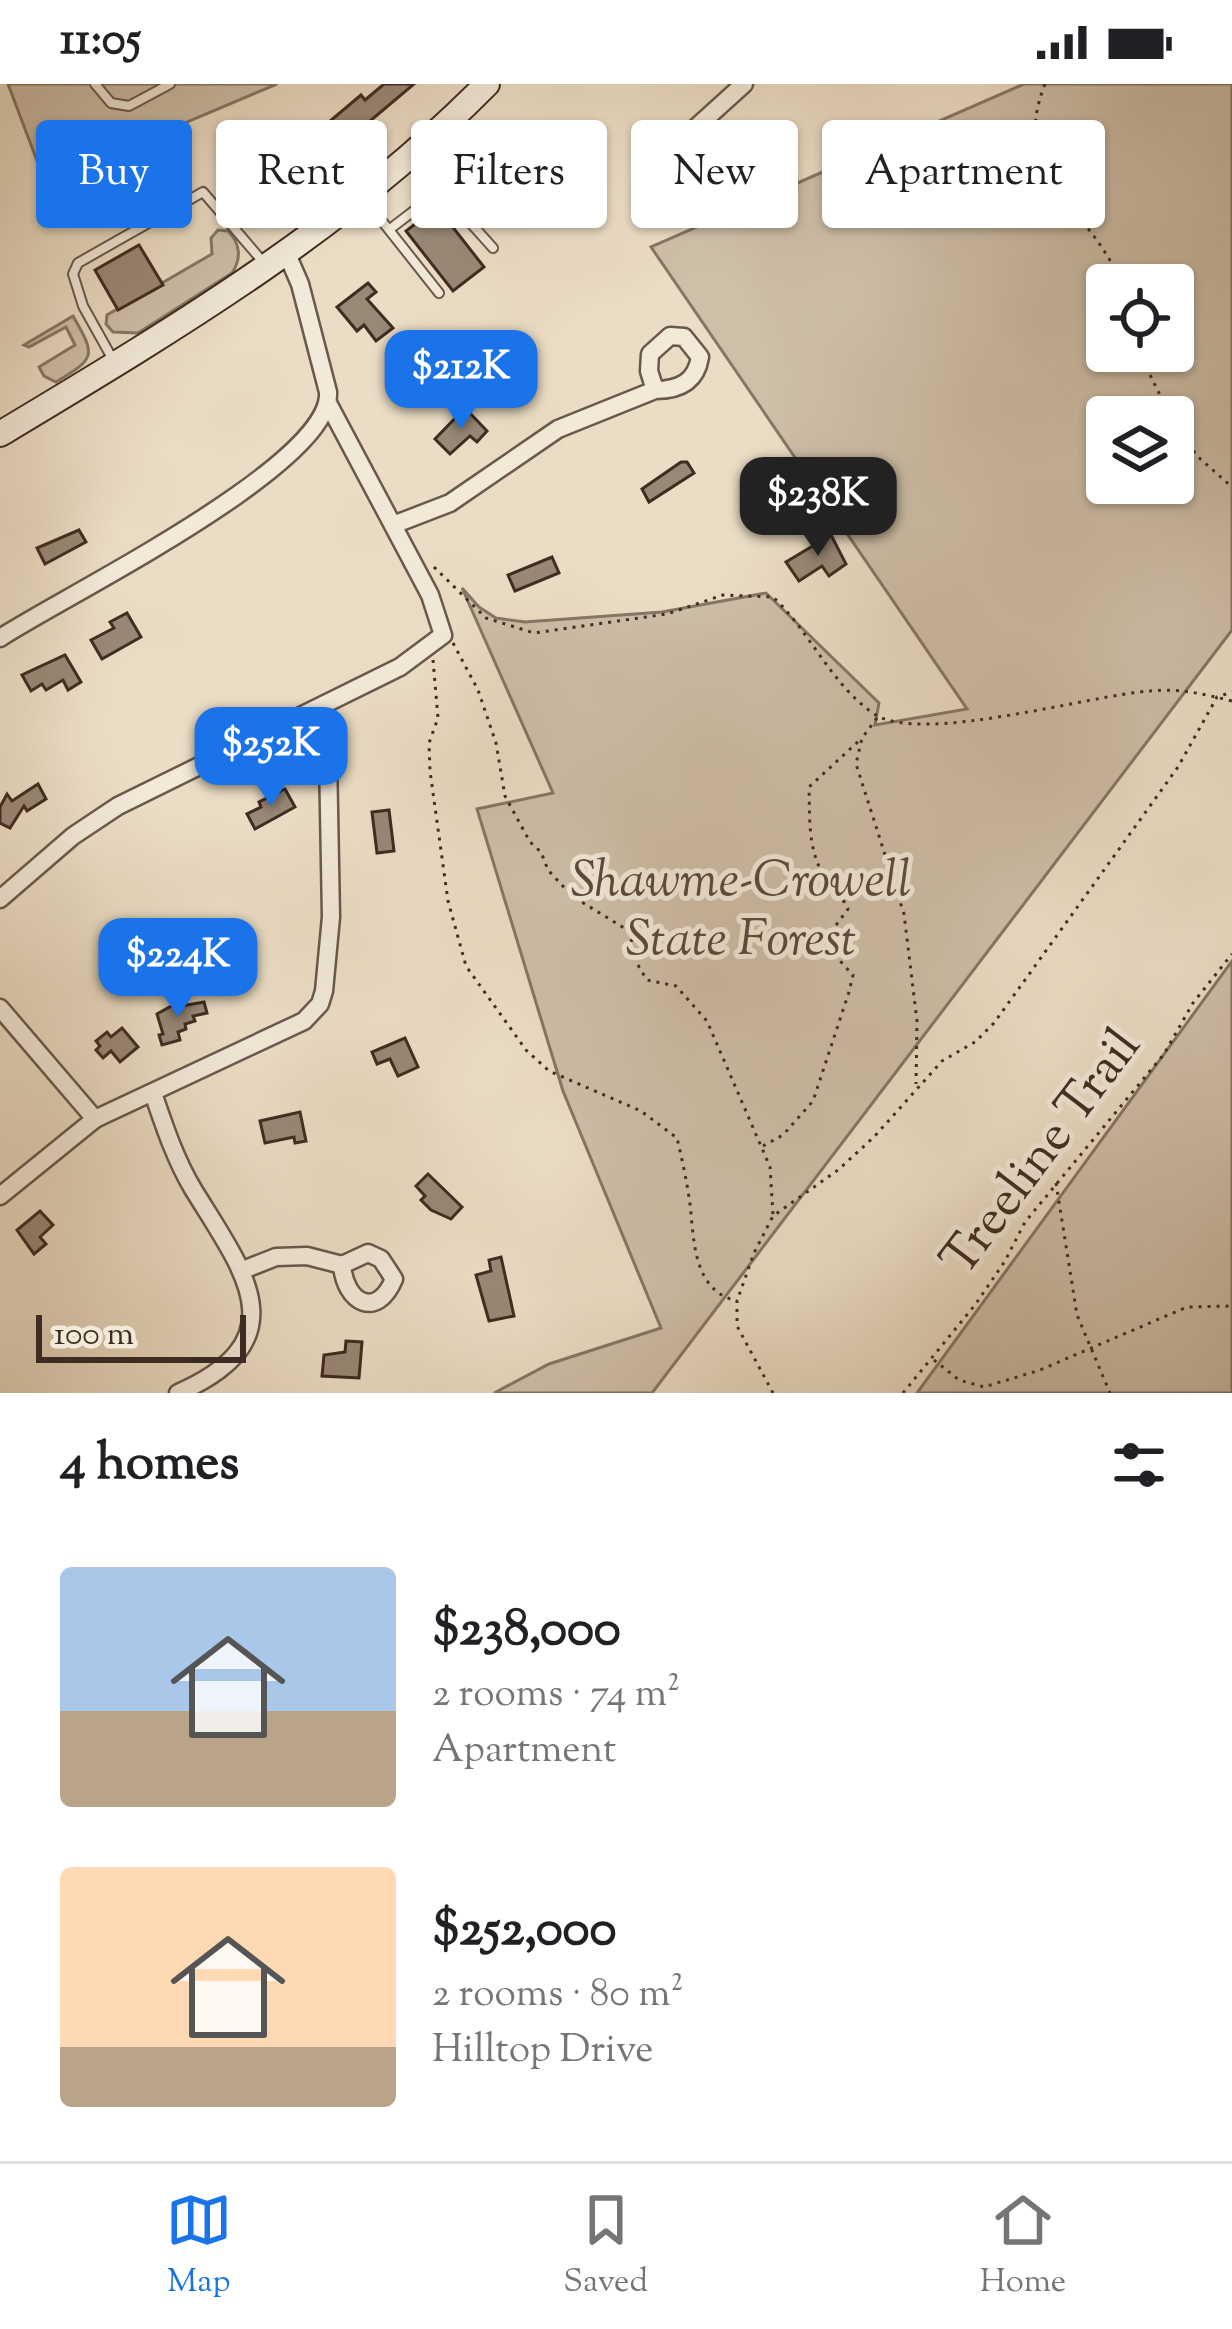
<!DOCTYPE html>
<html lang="en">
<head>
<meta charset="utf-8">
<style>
  :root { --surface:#fff; --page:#f2f2f2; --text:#202124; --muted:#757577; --line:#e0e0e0; --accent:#1a73e8 }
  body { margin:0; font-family:"Sorts Mill Goudy",serif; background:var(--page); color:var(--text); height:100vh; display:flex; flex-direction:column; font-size:45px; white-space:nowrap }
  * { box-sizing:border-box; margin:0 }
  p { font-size:39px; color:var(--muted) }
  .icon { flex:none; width:66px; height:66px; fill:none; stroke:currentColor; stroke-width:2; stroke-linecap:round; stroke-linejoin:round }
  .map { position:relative; height:1309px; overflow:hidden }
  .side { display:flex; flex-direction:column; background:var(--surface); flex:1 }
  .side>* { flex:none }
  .hud { position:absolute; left:36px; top:36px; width:1161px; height:108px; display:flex; gap:24px }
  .controls { position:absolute; left:1086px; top:180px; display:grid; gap:24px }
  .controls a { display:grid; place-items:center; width:108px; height:108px; border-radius:12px; background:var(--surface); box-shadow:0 3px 9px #0004; font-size:60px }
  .scale { position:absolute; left:36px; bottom:30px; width:210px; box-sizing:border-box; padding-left:12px; border:6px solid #3f2c21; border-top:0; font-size:33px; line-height:42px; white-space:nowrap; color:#3f2c21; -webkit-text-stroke:9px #f2e9d9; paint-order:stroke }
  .price { position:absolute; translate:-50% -102px; padding:0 27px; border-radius:24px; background:var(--accent); color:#fff; font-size:39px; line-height:78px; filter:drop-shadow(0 3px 6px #0008) }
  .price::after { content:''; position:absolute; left:50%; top:72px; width:36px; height:27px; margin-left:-18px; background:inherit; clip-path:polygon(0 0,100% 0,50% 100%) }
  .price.on { background:#222; color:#fff }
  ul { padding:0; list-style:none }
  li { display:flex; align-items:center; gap:36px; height:300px; padding:0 60px }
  li span { display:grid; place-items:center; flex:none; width:336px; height:240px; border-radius:12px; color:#555 }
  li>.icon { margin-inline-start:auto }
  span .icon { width:144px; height:144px; fill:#fffc; stroke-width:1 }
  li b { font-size:51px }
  h2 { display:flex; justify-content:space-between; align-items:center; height:144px; padding:0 60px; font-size:51px }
  .tag { padding:0 42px; border-radius:12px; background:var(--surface); box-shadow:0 3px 9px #0004; font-size:42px; line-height:108px }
  .tag.on { background:var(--accent); color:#fff }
  .status { display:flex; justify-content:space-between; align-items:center; height:84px; padding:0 60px; background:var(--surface); direction:ltr }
  .status svg { height:33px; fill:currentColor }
  .dock { display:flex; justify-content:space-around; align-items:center; height:168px; border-top:3px solid var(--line); background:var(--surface); font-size:33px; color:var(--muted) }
  .dock a { display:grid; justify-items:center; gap:6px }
  .dock .on { color:var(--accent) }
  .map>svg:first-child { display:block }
</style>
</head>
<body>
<div class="status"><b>11:05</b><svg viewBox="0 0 49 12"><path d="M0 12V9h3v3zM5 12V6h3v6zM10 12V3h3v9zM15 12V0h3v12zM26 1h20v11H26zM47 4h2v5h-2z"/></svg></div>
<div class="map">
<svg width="1232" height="1309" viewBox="0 0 1232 1309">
  <rect width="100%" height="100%" fill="#ebddc5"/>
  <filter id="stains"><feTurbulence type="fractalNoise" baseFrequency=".00167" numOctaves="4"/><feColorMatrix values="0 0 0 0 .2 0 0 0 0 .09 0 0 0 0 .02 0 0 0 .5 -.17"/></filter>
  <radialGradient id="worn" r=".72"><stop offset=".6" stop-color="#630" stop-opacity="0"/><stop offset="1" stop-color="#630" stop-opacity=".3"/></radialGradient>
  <g fill="#cebfa9" stroke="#867665" stroke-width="3" fill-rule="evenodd">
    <polygon points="8,0 277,0 45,98"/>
    <path d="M1024,0h208v546l-580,763h-158l55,-29 112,-36 -98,-237 -86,-282 76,-16 -91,-205 17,19 17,11 29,4 137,-10 104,-19 113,110 -4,22 92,-16 -316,-462zM1107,201h66v66h-66zM1107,333h66v66h-66z"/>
    <path d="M218,146l10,1c12,12 14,27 4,42l-94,60 -25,-1 -7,-8 1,-9 105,-61 -1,-16z"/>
    <path d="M73,232c23,40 23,42 -17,66l-12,-6 -5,-9 36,-22 -9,-18 -37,20 -5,-2z"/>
    <polygon points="1232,877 1232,1309 917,1309"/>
  </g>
  <g fill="#988876" stroke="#3f2c21" stroke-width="3">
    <polygon points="384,0 414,0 294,101 278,81 361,11 365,16"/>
    <polygon points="437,123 484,183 453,207 406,147"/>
    <polygon points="139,161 163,201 118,226 95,186"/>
    <polygon points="368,199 376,208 367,215 393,244 376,257 364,241 357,247 337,223"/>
    <polygon points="465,324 487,347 477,358 470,352 450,370 435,355"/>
    <polygon points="681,378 687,378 694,389 649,418 642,405"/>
    <polygon points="79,446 86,458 45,480 37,464"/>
    <polygon points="831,451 846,480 829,492 822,482 799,497 786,478"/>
    <polygon points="552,473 559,489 515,507 508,491"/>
    <polygon points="127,529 141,553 102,575 91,556 114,544 110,538"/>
    <polygon points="65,571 81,598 68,606 63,596 46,606 42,600 31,607 22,591"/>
    <polygon points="38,700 46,715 27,727 24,722 10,744 0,739 0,723 7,710 12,717"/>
    <polygon points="285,705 295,723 255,745 247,730 261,723 259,718"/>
    <polygon points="389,726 394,767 377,769 372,728"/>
    <polygon points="204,918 207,929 193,932 195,937 185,940 186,945 178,948 180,956 162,961 159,951 163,950 157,930 175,920 176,923"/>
    <polygon points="122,944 138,963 120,978 111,967 103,974 96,966 100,962 96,957 107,948 111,953"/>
    <polygon points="405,954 418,983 398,992 390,975 377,980 372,968"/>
    <polygon points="300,1028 306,1057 295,1059 294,1053 265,1059 260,1037"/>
    <polygon points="428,1090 462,1123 451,1135 431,1126 421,1116 425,1112 416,1102"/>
    <polygon points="40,1127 53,1141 40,1153 46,1160 34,1170 17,1146"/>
    <polygon points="501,1173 514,1232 489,1237 476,1191 491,1187 489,1176"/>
    <polygon points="346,1257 362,1258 359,1294 322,1292 324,1271 345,1268"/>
  </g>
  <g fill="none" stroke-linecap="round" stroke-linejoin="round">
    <g stroke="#6a584a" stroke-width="12">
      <g id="lane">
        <polyline points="95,0 111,19 129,22 170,0"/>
        <polyline points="363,113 439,209"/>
        <polyline points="390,145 441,106 493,164"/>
        <polyline points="112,274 83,222 73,190 78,179 203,108 264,179"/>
      </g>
    </g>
    <g stroke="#6a584a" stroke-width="21">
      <g id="street">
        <polyline points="691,48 744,0"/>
        <path d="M393,441l57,-22 108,-74 97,-39 -6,-19 1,-17 20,-18 14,1 16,20c-4,25 -21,33 -45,33"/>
        <path d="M0,554c62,-41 333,-173 328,-246l-28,-108 -13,-30"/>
        <polyline points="0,815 73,752 118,722 400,583 443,551 430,511 329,321"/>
        <polyline points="0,924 95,1035 304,937 320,920 324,907 331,833 328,672 316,625"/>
        <path d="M153,1009c11,32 22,66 40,96 50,82 108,150 -15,204"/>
        <polyline points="0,1112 95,1035"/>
        <path d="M243,1186l33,-13 31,-1 35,9 26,-12 13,6 13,20c-17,41 -49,24 -52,-14"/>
      </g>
    </g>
    <g stroke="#3f2c21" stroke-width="28">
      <path id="secondary" d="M0,350c173,-104 345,-206 487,-350"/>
    </g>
    <g stroke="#3f2c21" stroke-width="3" stroke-dasharray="3 6" stroke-linecap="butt">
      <path d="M1045,0c-39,98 49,122 76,201"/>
      <polyline points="1138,267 1171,333"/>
      <polyline points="1173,337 1197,372 1232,403"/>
      <path d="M434,483l52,51 48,15 133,-19 56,-19 50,2c37,34 59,90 103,118 48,29 214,-20 274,-24 30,-3 53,3 82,10"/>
      <polyline points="453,559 478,606 496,659 505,712 530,758 541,768 548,786 572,812 629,847 639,883 647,896 676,902 707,937 770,1083 773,1131"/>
      <path d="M433,576l5,58 -9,25 1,28 18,130 18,65 60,84 23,21 92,40 36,27c5,21 10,44 13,66 4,36 3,87 47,97"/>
      <polyline points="877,634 862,654 856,680 904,830 917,937 916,1000"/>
      <path d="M763,1062l20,-11 30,-34 36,-109 4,-17 -23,-25 1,-18 17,-23c-5,-12 -11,-13 -17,-22 -24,-32 -21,-63 -22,-100l53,-49"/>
      <polyline points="1056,1099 1077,1231 1110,1309"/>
      <polyline points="934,1276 959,1296 984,1303 1040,1286 1187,1223 1232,1222"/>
      <polyline points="773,1309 737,1242 737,1217 754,1169 773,1132 838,1086 874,1053 942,977 975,958 994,939 1178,683 1217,613 1232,608"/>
      <polyline points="903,1309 975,1221 1005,1177 1025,1138 1164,970 1193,919 1232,870"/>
    </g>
    <use href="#lane" stroke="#f2e9d9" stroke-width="8"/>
    <use href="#street" stroke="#f2e9d9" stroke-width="16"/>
    <use href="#secondary" stroke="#f2e9d9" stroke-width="24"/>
  </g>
  <g text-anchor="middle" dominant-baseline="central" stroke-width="10" stroke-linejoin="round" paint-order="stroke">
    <g font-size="51" font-style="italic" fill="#5c493c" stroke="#f2e9d9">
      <text x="741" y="798">Shawme-Crowell<tspan x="741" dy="59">State Forest</tspan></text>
    </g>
    <g font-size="51" fill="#3f2c21" stroke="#f2e9d9">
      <text transform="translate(1043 1070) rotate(-53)">Treeline Trail</text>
    </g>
  </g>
  <rect width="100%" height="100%" filter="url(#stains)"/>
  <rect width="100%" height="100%" fill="url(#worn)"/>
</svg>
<div class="controls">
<a><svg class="icon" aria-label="locate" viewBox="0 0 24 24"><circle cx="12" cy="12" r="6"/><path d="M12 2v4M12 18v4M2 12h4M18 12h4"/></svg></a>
<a><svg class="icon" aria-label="layers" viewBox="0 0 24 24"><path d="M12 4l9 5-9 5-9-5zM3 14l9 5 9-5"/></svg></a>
</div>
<div class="scale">100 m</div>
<b class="price" style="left:461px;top:348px">$212K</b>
<b class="price on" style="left:818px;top:475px">$238K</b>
<b class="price" style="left:271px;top:725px">$252K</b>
<b class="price" style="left:178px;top:936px">$224K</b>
<div class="hud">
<a class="tag on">Buy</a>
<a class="tag">Rent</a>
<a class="tag">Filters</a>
<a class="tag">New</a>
<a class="tag">Apartment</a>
</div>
</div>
<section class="side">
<h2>4 homes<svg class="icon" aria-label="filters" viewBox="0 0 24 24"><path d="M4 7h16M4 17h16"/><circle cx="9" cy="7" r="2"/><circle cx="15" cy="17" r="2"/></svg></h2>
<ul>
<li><span style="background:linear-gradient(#a9c7e8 60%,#b9a48a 0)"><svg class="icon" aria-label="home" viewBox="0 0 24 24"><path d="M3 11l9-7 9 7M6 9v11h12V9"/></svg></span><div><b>$238,000</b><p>2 rooms · 74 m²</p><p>Apartment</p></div></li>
<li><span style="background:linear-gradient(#ffd9b3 75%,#b9a48a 0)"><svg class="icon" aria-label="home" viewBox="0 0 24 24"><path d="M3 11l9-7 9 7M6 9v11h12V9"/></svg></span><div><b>$252,000</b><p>2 rooms · 80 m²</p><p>Hilltop Drive</p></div></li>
</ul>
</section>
<nav class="dock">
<a class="on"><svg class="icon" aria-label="map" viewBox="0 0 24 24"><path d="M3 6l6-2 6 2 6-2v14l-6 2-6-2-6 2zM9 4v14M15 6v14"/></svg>Map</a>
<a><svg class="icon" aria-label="saved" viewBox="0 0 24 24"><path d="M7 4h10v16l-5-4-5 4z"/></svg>Saved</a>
<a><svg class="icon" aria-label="home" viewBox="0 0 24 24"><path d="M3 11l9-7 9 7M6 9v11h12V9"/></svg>Home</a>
</nav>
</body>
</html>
